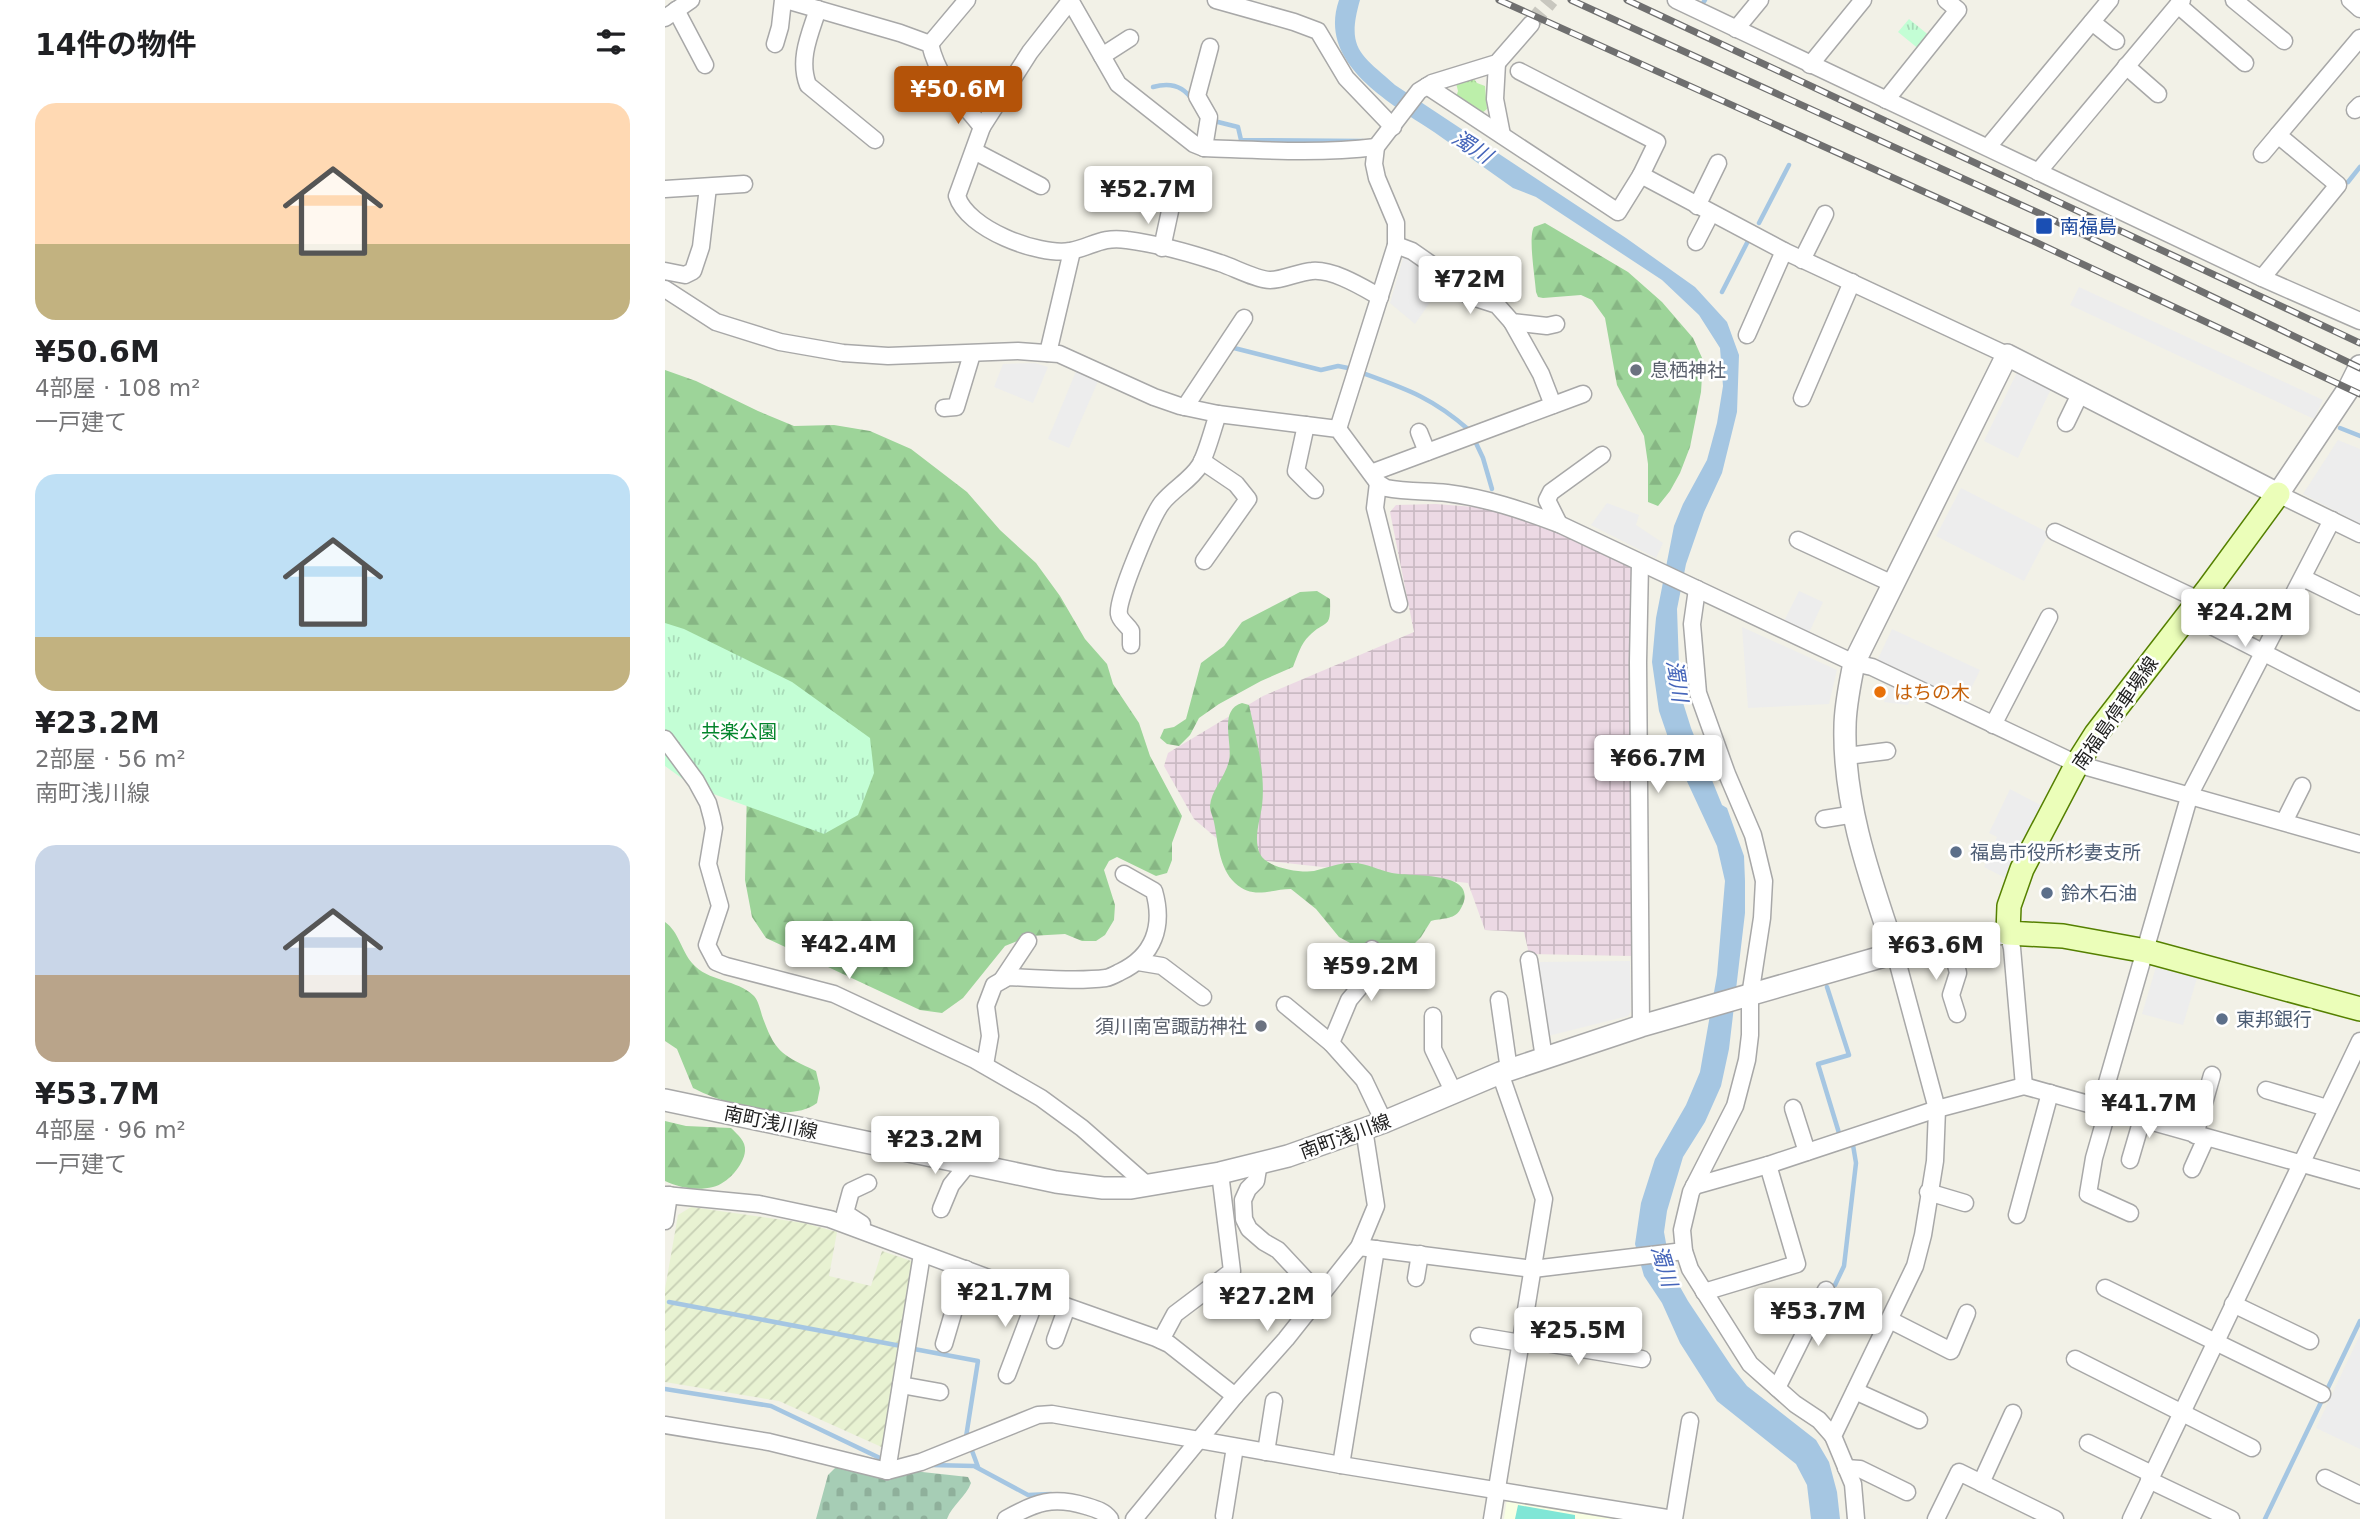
<!DOCTYPE html>
<html lang="ja">
<head>
<meta charset="utf-8">
<style>
  :root { --surface:#fff; --page:#f6f6f6; --text:#202124; --muted:#757577; --accent:#b45309 }
  body { margin:0; font-family:"DejaVu Sans","Noto Sans JP",sans-serif; background:var(--page); color:var(--text); height:100vh; display:flex; flex-direction:column; font-size:26px; white-space:nowrap }
  * { box-sizing:border-box; margin:0 }
  p { font-size:23px; color:var(--muted) }
  .icon { flex:none; width:38px; height:38px; fill:none; stroke:currentColor; stroke-width:2; stroke-linecap:round; stroke-linejoin:round }
  .map { position:relative; flex:1; overflow:hidden }
  .panel { display:flex; flex-direction:column; background:var(--surface); width:665px }
  .panel>* { flex:none }
  .price { position:absolute; translate:-50% -60px; padding:0 16px; border-radius:7px; background:#fff; color:#222; font-size:23px; line-height:46px; filter:drop-shadow(0 2px 4px #0008) }
  .price::after { content:''; position:absolute; left:50%; top:42px; width:21px; height:16px; margin-left:-10px; background:inherit; clip-path:polygon(0 0,100% 0,50% 100%) }
  .price.on { background:var(--accent); color:#fff }
  ul { padding:0; list-style:none }
  li { display:grid; align-content:center; gap:14px; height:371px; padding:0 35px }
  li span { display:grid; place-items:center; height:217px; border-radius:21px; color:#555 }
  li>.icon { margin-inline-start:auto }
  span .icon { width:126px; height:126px; fill:#fffc; stroke-width:1 }
  li b { font-size:30px }
  h2 { display:flex; justify-content:space-between; align-items:center; height:84px; padding:0 35px; font-size:30px }
  main { display:flex; flex:1; min-height:0 }
  .map>svg:first-child { display:block }
</style>
</head>
<body>
<main>
<section class="panel">
<h2>14件の物件<svg class="icon" aria-label="filters" viewBox="0 0 24 24"><path d="M4 7h16M4 17h16"/><circle cx="9" cy="7" r="2"/><circle cx="15" cy="17" r="2"/></svg></h2>
<ul>
<li><span style="background:linear-gradient(#ffd9b3 65%,#c2b280 0)"><svg class="icon" aria-label="home" viewBox="0 0 24 24"><path d="M3 11l9-7 9 7M6 9v11h12V9"/></svg></span><div><b>¥50.6M</b><p>4部屋 · 108 m²</p><p>一戸建て</p></div></li>
<li><span style="background:linear-gradient(#bfe0f5 75%,#c2b280 0)"><svg class="icon" aria-label="home" viewBox="0 0 24 24"><path d="M3 11l9-7 9 7M6 9v11h12V9"/></svg></span><div><b>¥23.2M</b><p>2部屋 · 56 m²</p><p>南町浅川線</p></div></li>
<li><span style="background:linear-gradient(#c9d6e8 60%,#b9a48a 0)"><svg class="icon" aria-label="home" viewBox="0 0 24 24"><path d="M3 11l9-7 9 7M6 9v11h12V9"/></svg></span><div><b>¥53.7M</b><p>4部屋 · 96 m²</p><p>一戸建て</p></div></li>
</ul>
</section>
<div class="map">
<svg width="1695" height="1519" viewBox="0 0 1695 1519">
  <defs>
    <pattern id="industrial-grid" width="8" height="8" patternUnits="userSpaceOnUse" patternTransform="scale(1.75)"><rect width="8" height="8" fill="#ecd9e4"/><path d="M0 4h8M4 0v8" fill="none" stroke="#cabac3"/></pattern>
    <pattern id="farmland-furrows" width="10" height="10" patternUnits="userSpaceOnUse" patternTransform="scale(1.75)"><rect width="10" height="10" fill="#e8f2d2"/><path d="M-1 1l2-2M0 10L10 0M9 11l2-2" fill="none" stroke="#c7cfb4"/></pattern>
    <pattern id="grass-tufts" width="24" height="20" patternUnits="userSpaceOnUse" patternTransform="scale(1.75)"><rect width="24" height="20" fill="#bcefaa"/><path d="M3 7l-1-3M5 7V3M7 7l1-3M15 17l-1-3M17 17v-4M19 17l1-3" fill="none" stroke="#a1cd92"/></pattern>
    <pattern id="forest-firs" width="22" height="20" patternUnits="userSpaceOnUse" patternTransform="scale(1.75)"><rect width="22" height="20" fill="#9dd499"/><path d="M5 1l3.5 6h-7zM16 11l3.5 6h-7z" fill="#87b684"/></pattern>
    <pattern id="cemetery-stones" width="16" height="16" patternUnits="userSpaceOnUse" patternTransform="scale(1.75)"><rect width="16" height="16" fill="#a6cdb5"/><path d="M2 7V4a2 2 0 0 1 4 0v3zM10 15v-3a2 2 0 0 1 4 0v3z" fill="#8fb09b"/></pattern>
    <pattern id="park-tufts" width="24" height="20" patternUnits="userSpaceOnUse" patternTransform="scale(1.75)"><rect width="24" height="20" fill="#c3fed5"/><path d="M3 7l-1-3M5 7V3M7 7l1-3M15 17l-1-3M17 17v-4M19 17l1-3" fill="none" stroke="#a7d9b7"/></pattern>
  </defs>
  <rect width="100%" height="100%" fill="#f2f1e7"/>
  <polygon fill="url(#industrial-grid)" points="771,504 822,508 898,533 949,557 966,568 966,956 864,954 859,932 820,930 803,883 575,858 529,819 499,766 503,753 598,696 749,632 725,512 731,505"/>
  <polygon fill="#f9ffe3" points="842,1499 966,1519 839,1519"/>
  <polygon fill="url(#farmland-furrows)" points="26,1207 139,1223 172,1232 164,1276 206,1286 217,1251 252,1263 221,1449 114,1401 0,1382 0,1289 13,1215"/>
  <polygon fill="url(#grass-tufts)" points="809,79 812,83 820,86 822,109 816,114 791,97 793,91 791,83"/>
  <g fill="url(#forest-firs)">
    <path d="M880,223l83,49 34,30 31,36 10,22 -2,32 -11,55 -10,26 -10,18 -12,15 -10,-4v-38l-4,-28 -27,-51 -12,-67 -13,-18 -11,-5 -38,3 -5,-1 -2,-5c-1,-15 -8,-55 -2,-65z"/>
    <polygon points="0,370 31,381 93,411 129,426 169,425 205,431 246,449 302,492 335,530 371,563 395,596 420,639 442,664 448,684 474,723 485,756 517,816 507,843 507,860 502,873 491,876 452,857 444,861 439,870 450,905 449,920 440,935 431,941 417,941 400,934 365,936 340,946 298,998 277,1013 255,1010 101,938 87,917 80,880 82,788 0,691"/>
    <path d="M652,591l13,8c1,32 -3,19 -21,37 -8,7 -12,21 -16,31l-32,14 -42,23 -20,14 -9,17 -11,11 -12,-2 -7,-6 4,-9 10,-2 12,-8 15,-56 23,-17 18,-24 58,-30z"/>
    <path d="M577,703l7,2c7,32 17,68 13,101 -2,14 -9,33 -2,48 7,14 40,19 54,17 12,-3 24,-8 37,-8 14,-1 27,7 41,10 19,4 92,-3 68,37 -6,10 -19,8 -29,11l-10,16 -8,8 -33,3 -28,-4 -13,-7 -23,-28 -25,-20c-20,0 -38,11 -56,-6 -16,-15 -17,-41 -21,-61 -1,-5 -4,-11 -4,-16 1,-15 15,-29 19,-45 4,-18 -11,-51 13,-58z"/>
    <path d="M0,922c14,10 16,28 27,41 16,19 45,16 62,33 5,5 7,18 10,25 12,33 21,35 52,50l4,17 -3,15c-28,22 -95,0 -124,-15l-16,-39 -12,-8z"/>
    <path d="M0,1121l21,5 45,2c7,7 15,13 14,23 -1,14 -18,33 -32,36 -16,4 -33,1 -48,-6z"/>
  </g>
  <path fill="url(#cemetery-stones)" d="M175,1463l128,14 3,6c-5,14 -19,22 -24,36h-131l12,-44z"/>
  <g fill="url(#park-tufts)">
    <polygon points="1244,19 1266,37 1255,50 1233,32"/>
    <polygon points="0,623 19,629 127,682 205,738 209,773 193,815 159,834 29,787 0,766"/>
  </g>
  <polygon fill="#80e6d6" points="853,1505 910,1515 910,1519 850,1519"/>
  <g fill="#ededed">
    <polygon points="745,257 779,282 750,324 725,303 738,258"/>
    <polygon points="1414,287 1658,400 1649,419 1405,305"/>
    <polygon points="370,363 383,367 368,403 329,387 338,364"/>
    <polygon points="1354,368 1388,385 1353,458 1319,441"/>
    <polygon points="412,369 434,379 404,448 383,439"/>
    <polygon points="1673,440 1695,449 1695,524 1638,494"/>
    <polygon points="1296,488 1384,533 1359,581 1271,536"/>
    <polygon points="942,503 974,515 971,525 998,543 991,558 926,525"/>
    <polygon points="1134,591 1158,602 1143,635 1118,623"/>
    <polygon points="1077,627 1172,670 1164,704 1083,708"/>
    <polygon points="1227,629 1315,670 1299,703 1212,661"/>
    <polygon points="1227,683 1248,692 1243,705 1219,702"/>
    <polygon points="1345,789 1381,808 1346,881 1319,867 1332,837 1324,833"/>
    <polygon points="965,961 966,1011 963,1016 883,1036 874,962"/>
    <polygon points="1491,967 1532,978 1518,1025 1477,1014"/>
    <polygon points="1695,1335 1695,1449 1651,1428"/>
  </g>
  <path fill="#a5c6e2" d="M674,0h21c-14,49 0,54 35,85l231,153 69,49 32,35 12,33 -2,57 -15,61 -18,39 -18,52 -9,45 3,84 11,35 31,77 5,3 17,48 1,25v32l-16,136 -8,37 -16,36 -22,35 -16,54 -3,21 7,39 17,30 44,66 15,19 69,54 13,22 8,30 3,27h-29l-4,-34 -11,-21 -79,-63 -37,-58 -18,-40 -18,-27 -9,-32 6,-41 14,-44 31,-54 14,-33 17,-97 8,-94 -8,-35 -45,-97 -13,-38 -7,-49 4,-44 18,-92 9,-22 24,-44 10,-37 6,-37 -3,-38 -21,-33 -37,-35 -126,-83 -23,-9c-27,-19 -53,-38 -79,-56 -44,-29 -117,-68 -95,-132z"/>
  <g fill="none" stroke-linecap="round" stroke-linejoin="round">
    <g stroke="#a5c6e2" stroke-width="4.5">
      <polyline points="1038,3 1040,0"/>
      <path d="M488,87c17,-5 31,-1 40,14"/>
      <polyline points="549,121 573,127 576,140 698,141"/>
      <polyline points="1683,182 1695,167"/>
      <polyline points="1094,223 1124,165"/>
      <polyline points="1057,292 1084,239"/>
      <polyline points="569,348 656,370 673,366 683,368"/>
      <path d="M700,374c44,16 69,25 104,56"/>
      <polyline points="1675,428 1695,436"/>
      <polyline points="810,441 818,458 827,489"/>
      <polyline points="1162,987 1184,1055 1153,1064 1174,1133"/>
      <polyline points="1170,1285 1179,1266 1191,1163 1188,1145"/>
      <polyline points="4,1302 236,1346"/>
      <polyline points="249,1349 313,1361 301,1437"/>
      <polyline points="0,1389 106,1406 217,1459"/>
      <polyline points="306,1448 313,1467"/>
      <polyline points="266,1465 309,1466 363,1495 386,1494"/>
      <polyline points="1600,1519 1695,1321"/>
    </g>
    <polyline stroke="#c8c7bf" stroke-width="16" stroke-dasharray="16 8" stroke-linecap="butt" points="866,24 886,0"/>
    <g stroke="#a8a8a8" stroke-width="19">
      <g id="minor">
        <path d="M121,0l114,33 30,11c9,37 29,54 52,83l-25,69c10,33 81,60 113,55 22,-4 31,-15 57,-11 31,4 63,13 93,23 13,4 37,17 50,17 14,0 28,-8 42,-9 21,-2 50,16 68,26"/>
        <path d="M405,0l48,84 76,60 10,4c57,2 115,6 172,-1"/>
        <polyline points="551,0 629,22 653,31 681,78 728,127"/>
        <polyline points="1011,0 1597,278 1695,321"/>
        <polyline points="1569,0 1619,41"/>
        <polyline points="1685,0 1695,9"/>
        <polyline points="1513,5 1580,63"/>
        <path d="M153,9c-8,25 -20,50 -10,76l67,55"/>
        <polyline points="11,10 40,65"/>
        <polyline points="0,18 26,0"/>
        <polyline points="1427,22 1451,41"/>
        <polyline points="1071,29 1095,0"/>
        <polyline points="110,44 115,27 118,0"/>
        <polyline points="265,44 302,0"/>
        <polyline points="437,56 465,38"/>
        <polyline points="832,63 830,99 837,135"/>
        <polyline points="1145,65 1198,0"/>
        <polyline points="1461,66 1493,94"/>
        <polyline points="854,71 992,142 976,175"/>
        <polyline points="762,86 953,212 976,175 1119,251 1342,355"/>
        <polyline points="1221,100 1293,10 1281,0"/>
        <polyline points="1690,110 1695,105"/>
        <polyline points="317,127 365,52 405,1"/>
        <polyline points="1323,147 1445,0"/>
        <polyline points="539,148 544,117 532,96 545,47"/>
        <polyline points="309,151 376,186"/>
        <polyline points="1597,154 1613,135"/>
        <polyline points="1373,172 1517,0"/>
        <polyline points="0,189 79,184"/>
        <polyline points="1032,206 1053,163"/>
        <polyline points="1031,242 1046,213"/>
        <polyline points="731,245 747,251 767,265 804,296 832,305 847,322 882,326 891,324"/>
        <polyline points="497,248 505,211"/>
        <polyline points="1137,260 1160,214"/>
        <polyline points="0,271 20,275 28,271 36,247 43,187"/>
        <polyline points="1597,278 1673,185 1613,135 1695,38"/>
        <path d="M0,289l51,33 64,20 63,11 45,3 130,-5 41,3 95,43 26,9 38,8 120,15 40,54 8,5c20,4 40,3 61,5 39,5 75,17 112,31l295,139 18,4 205,97 283,80"/>
        <polyline points="847,322 876,374 888,405"/>
        <polyline points="1082,335 1119,251"/>
        <polyline points="383,353 407,251"/>
        <polyline points="1137,398 1187,282"/>
        <polyline points="520,407 579,318"/>
        <polyline points="279,408 291,407 307,354"/>
        <polyline points="1401,423 1416,392"/>
        <polyline points="641,425 631,471 650,490"/>
        <polyline points="673,429 731,245 731,223 712,178 709,164 711,147 754,91 767,83 832,63 866,24"/>
        <polyline points="754,432 762,452"/>
        <polyline points="537,461 571,484 583,499 539,561"/>
        <polyline points="706,473 918,394"/>
        <polyline points="713,483 710,508 734,604"/>
        <polyline points="1613,494 1695,534"/>
        <polyline points="894,524 882,500 886,492 937,455"/>
        <polyline points="1390,532 1534,600"/>
        <polyline points="1133,540 1228,584"/>
        <polyline points="975,563 973,662 976,1026"/>
        <polyline points="1638,578 1695,606"/>
        <polyline points="1032,589 1027,624 1033,693 1062,774 1088,835 1099,881 1097,918 1085,996 1085,1035 1082,1060 1070,1106 1026,1192 1017,1230 1019,1251 1025,1269 1085,1364 1130,1404 1154,1420 1168,1436"/>
        <polyline points="1523,614 1695,702"/>
        <path d="M466,645v-14c-4,-7 -11,-10 -12,-17 -3,-14 33,-98 43,-111 11,-14 29,-23 38,-38 7,-12 13,-37 18,-51"/>
        <polyline points="1328,725 1384,617"/>
        <polyline points="0,739 31,781 43,803 47,818 49,828 43,864 55,906 42,945 51,962 61,966 169,994 310,1060 376,1098 417,1128 482,1185"/>
        <polyline points="1182,756 1222,751"/>
        <polyline points="1159,819 1190,814"/>
        <polyline points="1619,822 1637,786"/>
        <polyline points="1343,933 1347,948 1359,1086"/>
        <polyline points="1285,941 1293,973 1286,995 1292,1014"/>
        <polyline points="864,960 879,1058"/>
        <polyline points="473,962 497,966 538,997"/>
        <polyline points="337,980 363,941"/>
        <polyline points="834,1000 844,1070"/>
        <polyline points="620,1005 666,1043 699,1080 719,1122"/>
        <polyline points="768,1016 768,1049 789,1093"/>
        <polyline points="666,1043 684,1000 694,988 707,949"/>
        <path d="M320,1065l5,-29 -4,-30 8,-21 14,-8c32,1 66,5 98,1 5,-1 10,-4 14,-6 34,-16 44,-46 34,-81l-30,-17"/>
        <polyline points="1601,1090 1662,1108"/>
        <polyline points="1435,1107 1525,794 1667,520"/>
        <polyline points="1128,1108 1142,1152"/>
        <polyline points="1443,1109 1429,1158 1423,1194 1465,1213"/>
        <polyline points="1530,1135 1547,1075"/>
        <polyline points="1465,1160 1477,1119"/>
        <polyline points="594,1163 591,1181 583,1189 578,1200 579,1219 584,1229 599,1242 613,1250 656,1296"/>
        <polyline points="1527,1169 1541,1138"/>
        <polyline points="1029,1186 1103,1165 1272,1109 1359,1086 1695,1180"/>
        <polyline points="1263,1192 1300,1203"/>
        <polyline points="0,1195 94,1204 165,1219 372,1296 491,1338 504,1344 570,1396"/>
        <polyline points="276,1209 286,1185 303,1164"/>
        <polyline points="1352,1215 1385,1093"/>
        <polyline points="0,1221 4,1195"/>
        <polyline points="197,1224 180,1213 186,1191 203,1183"/>
        <polyline points="694,1247 868,1269 1019,1251"/>
        <polyline points="751,1278 755,1254"/>
        <polyline points="1440,1288 1657,1394"/>
        <polyline points="1039,1292 1132,1264 1103,1165"/>
        <polyline points="1568,1304 1645,1341"/>
        <polyline points="1225,1320 1286,1351 1302,1313"/>
        <polyline points="814,1336 856,1343"/>
        <polyline points="856,1339 977,1359"/>
        <polyline points="390,1340 402,1307"/>
        <polyline points="496,1340 510,1314 567,1271 555,1173"/>
        <polyline points="279,1344 301,1269"/>
        <polyline points="1410,1359 1587,1448"/>
        <polyline points="342,1375 372,1296"/>
        <polyline points="236,1385 275,1392"/>
        <polyline points="1112,1388 1161,1290"/>
        <polyline points="1190,1391 1254,1420"/>
        <polyline points="0,1425 104,1442 222,1471 256,1462 373,1415 387,1414 676,1465 1008,1519"/>
        <polyline points="1423,1443 1487,1474"/>
        <polyline points="601,1452 609,1401"/>
        <polyline points="676,1465 711,1249"/>
        <polyline points="1181,1468 1195,1469 1242,1492"/>
        <polyline points="222,1471 257,1254"/>
        <polyline points="1660,1478 1695,1495"/>
        <polyline points="1484,1480 1566,1519"/>
        <polyline points="1316,1483 1348,1413"/>
        <polyline points="559,1516 570,1447"/>
        <path d="M341,1519c30,-17 47,-23 80,-13 10,3 18,5 24,13"/>
        <polyline points="469,1519 570,1396 621,1339 694,1247 711,1206 699,1129"/>
        <polyline points="827,1519 879,1199 835,1073"/>
        <polyline points="1009,1519 1025,1421"/>
        <polyline points="1191,1519 1188,1484 1168,1436 1250,1266 1258,1235 1270,1161 1272,1109 1230,953"/>
        <polyline points="1271,1519 1294,1472 1390,1519"/>
        <polyline points="1466,1519 1695,1041"/>
      </g>
    </g>
    <g stroke="#a8a8a8" stroke-width="24">
      <g id="tertiary">
        <path d="M1230,953c-24,-72 -52,-148 -50,-226 0,-21 5,-43 9,-64l153,-308 271,139 71,-106 11,-22"/>
        <polyline points="0,1100 391,1182 438,1188 466,1188 555,1173 623,1156 719,1122 835,1073 976,1026 1230,953 1317,935 1343,933"/>
      </g>
    </g>
    <g stroke="#558000" stroke-width="26">
      <polyline id="secondary" points="1613,494 1544,588 1431,734 1412,764 1357,869 1344,906 1343,933 1398,936 1481,951 1695,1009"/>
    </g>
    <use href="#minor" stroke="#fff" stroke-width="16"/>
    <use href="#tertiary" stroke="#fff" stroke-width="21"/>
    <use href="#secondary" stroke="#ebfeb9" stroke-width="23"/>
    <g stroke="#6f6f6f" stroke-width="7">
      <g id="rail">
        <polyline points="834,0 1366,240 1695,394"/>
        <polyline points="906,0 1376,214 1695,368"/>
        <polyline points="962,0 1695,343"/>
      </g>
    </g>
    <use href="#rail" stroke="#fff" stroke-width="4.5" stroke-dasharray="13" stroke-linecap="butt"/>
  </g>
  <rect fill="#1a4fb4" stroke="#fff" stroke-width="2.5" x="1370" y="217" width="18" height="18" rx="3.5"/>
  <g fill="#6b7280" stroke="#fff" stroke-width="2.5">
    <circle cx="971" cy="370" r="7"/>
    <circle cx="596" cy="1026" r="7"/>
  </g>
  <circle fill="#e8710a" stroke="#fff" stroke-width="2.5" cx="1215" cy="692" r="7"/>
  <g fill="#5c6f8a" stroke="#fff" stroke-width="2.5">
    <circle cx="1291" cy="852" r="7"/>
    <circle cx="1382" cy="893" r="7"/>
    <circle cx="1557" cy="1019" r="7"/>
  </g>
  <g text-anchor="middle" dominant-baseline="central" stroke-width="5" stroke-linejoin="round" paint-order="stroke">
    <g font-size="19" fill="#164399" stroke="#fff" text-anchor="start">
      <text x="1395" y="226">南福島</text>
    </g>
    <g font-size="19" fill="#5b616d" stroke="#fff" text-anchor="start">
      <text x="985" y="370">息栖神社</text>
      <text x="582" y="1026" text-anchor="end">須川南宮諏訪神社</text>
    </g>
    <g font-size="19" fill="#c56008" stroke="#fff" text-anchor="start">
      <text x="1229" y="692">はちの木</text>
    </g>
    <g font-size="19" fill="#212121" stroke="#fff">
      <text transform="translate(1450 713) rotate(-55)">南福島停車場線</text>
      <text transform="translate(106 1122) rotate(12)">南町浅川線</text>
      <text transform="translate(680 1136) rotate(-20)">南町浅川線</text>
    </g>
    <g font-size="19" fill="#04852c" stroke="#fff">
      <text x="74" y="731">共楽公園</text>
    </g>
    <g font-size="19" fill="#4e5e75" stroke="#fff" text-anchor="start">
      <text x="1305" y="852">福島市役所杉妻支所</text>
      <text x="1396" y="893">鈴木石油</text>
      <text x="1571" y="1019">東邦銀行</text>
    </g>
    <g font-size="21" font-style="italic" fill="#4565ba" stroke="#fff">
      <text transform="translate(807 147) rotate(33)">濁川</text>
      <text transform="translate(1012 681) rotate(81)">濁川</text>
      <text transform="translate(999 1266) rotate(73)">濁川</text>
    </g>
  </g>
</svg>
<b class="price on" style="left:293px;top:126px">¥50.6M</b>
<b class="price" style="left:483px;top:226px">¥52.7M</b>
<b class="price" style="left:805px;top:316px">¥72M</b>
<b class="price" style="left:1580px;top:649px">¥24.2M</b>
<b class="price" style="left:993px;top:795px">¥66.7M</b>
<b class="price" style="left:184px;top:981px">¥42.4M</b>
<b class="price" style="left:1271px;top:982px">¥63.6M</b>
<b class="price" style="left:706px;top:1003px">¥59.2M</b>
<b class="price" style="left:1484px;top:1140px">¥41.7M</b>
<b class="price" style="left:270px;top:1176px">¥23.2M</b>
<b class="price" style="left:340px;top:1329px">¥21.7M</b>
<b class="price" style="left:602px;top:1333px">¥27.2M</b>
<b class="price" style="left:1153px;top:1348px">¥53.7M</b>
<b class="price" style="left:913px;top:1367px">¥25.5M</b>
</div>
</main>
</body>
</html>
